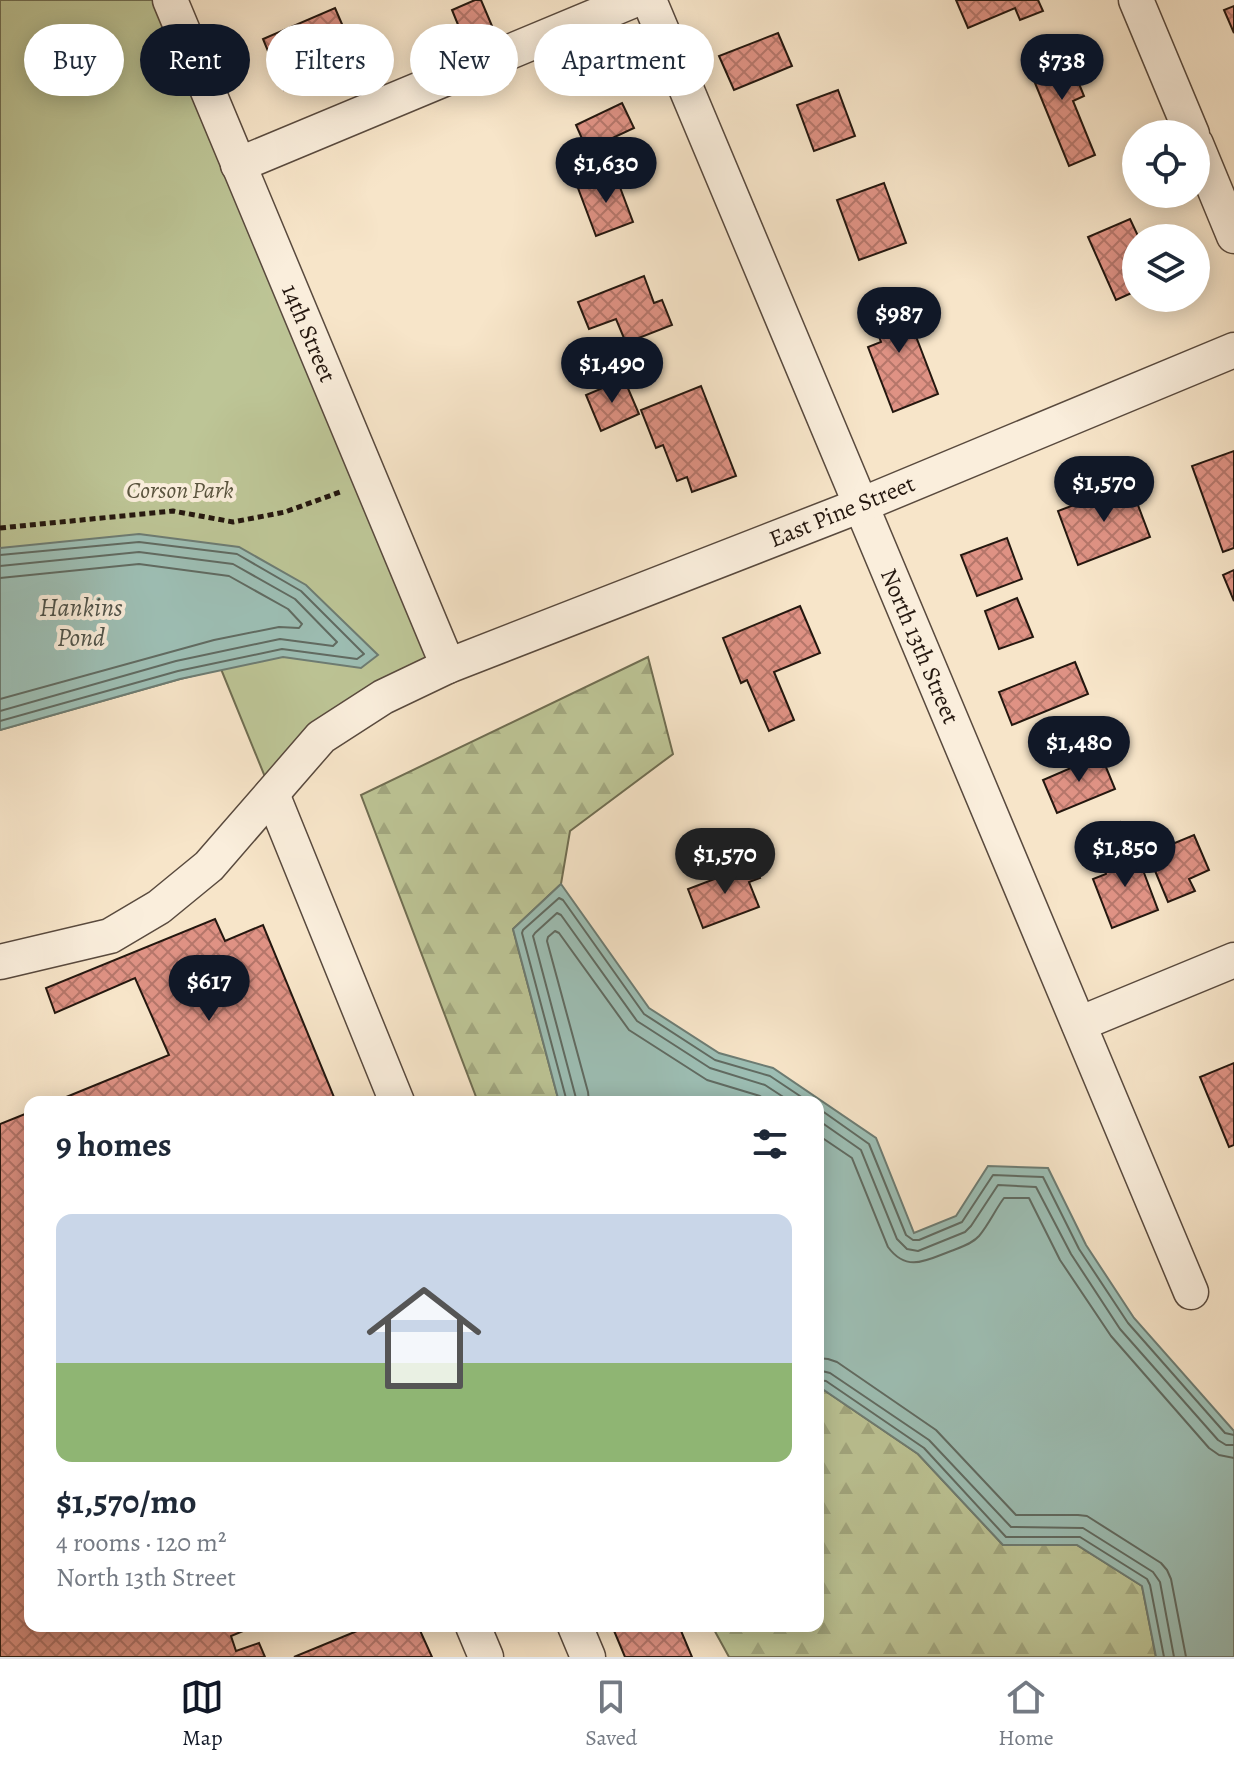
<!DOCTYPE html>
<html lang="en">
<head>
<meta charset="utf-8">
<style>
  :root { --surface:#fff; --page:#f6f6f7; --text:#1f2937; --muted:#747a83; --line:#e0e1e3; --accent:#111827 }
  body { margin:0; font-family:Alegreya,serif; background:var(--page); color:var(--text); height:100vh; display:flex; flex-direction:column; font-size:30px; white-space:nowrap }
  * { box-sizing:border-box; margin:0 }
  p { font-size:26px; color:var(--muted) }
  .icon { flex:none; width:44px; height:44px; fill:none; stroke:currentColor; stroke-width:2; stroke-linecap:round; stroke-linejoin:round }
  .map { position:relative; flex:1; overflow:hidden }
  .sheet { position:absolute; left:24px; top:1096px; width:800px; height:536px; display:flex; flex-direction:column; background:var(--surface); border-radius:16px; box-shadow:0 4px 20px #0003 }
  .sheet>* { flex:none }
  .hud { position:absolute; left:24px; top:24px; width:800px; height:72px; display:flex; gap:16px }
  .buttons { position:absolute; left:1122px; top:120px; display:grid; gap:16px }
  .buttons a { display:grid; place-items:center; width:88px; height:88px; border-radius:50%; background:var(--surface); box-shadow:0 4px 20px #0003; font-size:40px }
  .price { position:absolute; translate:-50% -68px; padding:0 18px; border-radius:28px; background:var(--accent); color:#fff; font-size:26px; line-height:52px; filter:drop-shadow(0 2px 4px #0008) }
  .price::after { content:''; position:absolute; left:50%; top:48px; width:24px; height:18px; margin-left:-12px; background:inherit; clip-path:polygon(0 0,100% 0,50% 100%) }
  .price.on { background:#222; color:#fff }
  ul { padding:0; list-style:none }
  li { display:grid; align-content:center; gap:16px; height:424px; padding:0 32px }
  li+li { border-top:2px solid var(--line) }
  li span { display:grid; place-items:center; height:248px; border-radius:16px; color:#555 }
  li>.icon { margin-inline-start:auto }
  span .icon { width:144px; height:144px; fill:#fffc; stroke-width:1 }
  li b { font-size:34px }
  h2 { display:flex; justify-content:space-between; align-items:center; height:96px; padding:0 32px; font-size:34px }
  .chip { padding:0 28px; border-radius:36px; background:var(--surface); box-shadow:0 4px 20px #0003; font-size:28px; line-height:72px }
  .chip.on { background:var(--accent); color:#fff }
  .tabs { display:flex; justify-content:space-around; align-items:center; height:112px; border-top:2px solid var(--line); background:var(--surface); font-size:22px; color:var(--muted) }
  .tabs a { display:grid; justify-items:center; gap:4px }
  .tabs .on { color:var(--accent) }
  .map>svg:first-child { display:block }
</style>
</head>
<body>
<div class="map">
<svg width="1234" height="1657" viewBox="0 0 1234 1657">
  <defs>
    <pattern id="forest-firs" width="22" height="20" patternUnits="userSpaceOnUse" patternTransform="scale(2)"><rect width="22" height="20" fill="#bdc596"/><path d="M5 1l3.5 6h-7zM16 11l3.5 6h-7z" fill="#a2a880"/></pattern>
    <pattern id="building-cross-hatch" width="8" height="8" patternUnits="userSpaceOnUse" patternTransform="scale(2)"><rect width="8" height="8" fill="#df9284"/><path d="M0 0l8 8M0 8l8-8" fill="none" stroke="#b5766a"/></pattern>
  </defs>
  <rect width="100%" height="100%" fill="#f7e5c9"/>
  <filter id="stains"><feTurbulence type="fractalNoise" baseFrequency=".0025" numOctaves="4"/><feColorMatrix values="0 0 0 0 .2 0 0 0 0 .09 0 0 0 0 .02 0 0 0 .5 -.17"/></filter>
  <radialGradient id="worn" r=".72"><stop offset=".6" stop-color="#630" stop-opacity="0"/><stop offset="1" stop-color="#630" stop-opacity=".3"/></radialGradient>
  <g fill="url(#forest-firs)" stroke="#706e52" stroke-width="2">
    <polygon points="648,657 673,754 570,831 561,884 513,929 559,1102 478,1102 361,795"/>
    <polygon points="818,1386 918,1454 1003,1545 1077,1545 1142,1586 1156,1657 729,1657 712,1626 818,1626"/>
  </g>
  <polygon fill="#bdc596" stroke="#706e52" stroke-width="2" points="0,0 170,0 448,666 383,697 272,794 221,669 180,679 0,730"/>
  <g fill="#9dbfb5" stroke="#6d7c73" stroke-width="2">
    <polygon points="139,534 239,547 306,585 378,655 361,668 283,657 180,679 0,730 0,548"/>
    <polygon points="561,884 649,1008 719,1053 773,1068 876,1138 914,1233 956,1216 988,1166 1048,1168 1086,1245 1134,1318 1234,1431 1234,1657 1156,1657 1142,1586 1077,1545 1003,1545 918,1454 818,1386 818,1102 559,1102 513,929"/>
  </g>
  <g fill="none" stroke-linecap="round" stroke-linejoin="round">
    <g stroke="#606b62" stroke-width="2">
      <polyline points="0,555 139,542 237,554 301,591 364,654 357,659 282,649 178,671 0,721"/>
      <polyline points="0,566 139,552 233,564 295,599 337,642 333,646 280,639 176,661 0,711"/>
      <polyline points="0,578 139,564 229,576 288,609 302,624 299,628 279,627 214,640 0,699"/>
      <polyline points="567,1102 522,933 523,930 559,898 563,900 644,1014 715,1060 770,1076 809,1102"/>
      <polyline points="577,1102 533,936 535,933 557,913 561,915 637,1021 710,1068 765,1085 791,1102"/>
      <polyline points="589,1102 588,1092 547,941 548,937 555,931 559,933 629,1030 707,1080 760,1096 769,1102"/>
      <polyline points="818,1108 869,1144 906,1235 913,1240 919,1240 962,1222 993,1175 1043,1177 1079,1249 1128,1323 1225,1433 1234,1435"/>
      <polyline points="818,1120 861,1150 897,1239 907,1249 918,1251 965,1232 971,1226 998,1185 1036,1187 1071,1254 1120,1329 1218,1440 1226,1445 1234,1445"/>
      <path d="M818,1135l34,23 36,89c19,26 39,13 63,4 10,-4 21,-7 28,-15 10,-12 16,-26 25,-38h25l31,62 51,76 98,112 10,7 15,3"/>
      <polyline points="818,1358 828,1359 837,1362 936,1430 1016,1515 1078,1515 1087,1516 1161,1563 1167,1570 1171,1579 1186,1657"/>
      <polyline points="818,1370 830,1373 929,1440 1011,1527 1083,1528 1153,1572 1160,1582 1174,1657"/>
      <polyline points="818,1380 826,1381 924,1448 1006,1537 1080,1537 1147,1579 1150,1585 1164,1657"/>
    </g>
  </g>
  <g fill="url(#building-cross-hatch)" stroke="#24170f" stroke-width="2">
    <polygon points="475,0 481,0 492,26 463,37 452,10"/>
    <polygon points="956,0 1038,0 1043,11 1020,20 1015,8 968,28"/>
    <polygon points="1234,6 1234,33 1224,10"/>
    <polygon points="335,8 348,38 317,52 326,71 284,90 263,39"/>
    <polygon points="778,33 792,66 734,90 719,56"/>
    <polygon points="1064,47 1084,96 1073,101 1095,155 1069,166 1026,61"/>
    <polygon points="838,90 855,136 814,151 797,105"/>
    <polygon points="622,103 634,128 587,150 576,125"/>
    <polygon points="615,174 633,222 596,236 578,188"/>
    <polygon points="884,183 906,243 859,260 837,200"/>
    <polygon points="1130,219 1139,238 1136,238 1136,291 1116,300 1088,237"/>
    <polygon points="644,276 654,303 662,300 672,325 626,343 616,319 589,329 578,302"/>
    <polygon points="899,292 938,394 893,412 868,347 881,342 867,304"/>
    <polygon points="624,379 639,414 601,431 586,395"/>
    <polygon points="701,386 736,476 692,492 687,477 677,481 663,445 656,448 641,410"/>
    <polygon points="1234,451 1234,548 1223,552 1192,466"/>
    <polygon points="1130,484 1150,537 1078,565 1058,511"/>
    <polygon points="1007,538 1022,579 977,596 961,555"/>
    <polygon points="1234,570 1234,601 1223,575"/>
    <polygon points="1017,598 1033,637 999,649 985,611"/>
    <polygon points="800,606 820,653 774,672 794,720 769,731 747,680 741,683 723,638"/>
    <polygon points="1075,662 1088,694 1012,725 999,692"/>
    <polygon points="1101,755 1115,789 1057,813 1043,780"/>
    <polygon points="1120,822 1130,848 1103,860 1092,834"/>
    <polygon points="1194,835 1209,870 1189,879 1195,891 1168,902 1148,854"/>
    <polygon points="1135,849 1158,910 1112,928 1093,879 1106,874 1102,861"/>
    <polygon points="754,864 760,878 749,882 759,907 703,928 688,889"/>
    <polygon points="215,919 225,941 263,925 336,1102 54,1102 169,1055 135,978 55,1013 46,988"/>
    <polygon points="1234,1063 1234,1145 1229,1147 1200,1077"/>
    <polygon points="30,1112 30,1626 255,1626 231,1636 236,1651 259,1643 265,1657 0,1657 0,1124"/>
    <polygon points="369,1626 418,1626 432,1657 294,1657"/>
    <polygon points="612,1626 679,1626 692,1657 625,1657"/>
  </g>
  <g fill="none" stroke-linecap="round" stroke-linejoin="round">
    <g stroke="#594a3e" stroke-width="37">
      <g id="minor">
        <polyline points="170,0 448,666"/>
        <polyline points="649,0 1191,1292"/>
        <polyline points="1136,0 1192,134"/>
        <polyline points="1196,144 1234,236"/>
        <polyline points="238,165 634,0"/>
        <polyline points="272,794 397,1102"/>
        <polyline points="0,962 110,936 159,907 209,866 321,737 383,697 448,666 861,505 1234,350"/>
        <polyline points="1079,1024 1234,960"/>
        <polyline points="473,1626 486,1657"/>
        <polyline points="575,1626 588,1657"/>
      </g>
    </g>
    <polyline stroke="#24170f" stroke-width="5" stroke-dasharray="6 4" stroke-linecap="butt" points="0,528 173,511 233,522 285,512 343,491"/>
    <use href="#minor" stroke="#faeedc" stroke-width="34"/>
  </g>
  <g text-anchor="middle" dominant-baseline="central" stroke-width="8" stroke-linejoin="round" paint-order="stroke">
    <g font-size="24" fill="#24170f" stroke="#faeedc">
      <text transform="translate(309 333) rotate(67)">14th Street</text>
      <text transform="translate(842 511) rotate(-22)">East Pine Street</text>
      <text transform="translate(920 646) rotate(67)">North 13th Street</text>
    </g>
    <g font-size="24" font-style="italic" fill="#5a543e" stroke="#faeedc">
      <text x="180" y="490">Corson Park</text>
    </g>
    <g font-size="26" font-style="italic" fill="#4e5249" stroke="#faeedc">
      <text x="81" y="607">Hankins<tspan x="81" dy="30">Pond</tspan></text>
    </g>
  </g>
  <rect width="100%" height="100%" filter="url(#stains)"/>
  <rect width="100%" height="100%" fill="url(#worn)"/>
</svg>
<div class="buttons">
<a><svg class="icon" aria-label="locate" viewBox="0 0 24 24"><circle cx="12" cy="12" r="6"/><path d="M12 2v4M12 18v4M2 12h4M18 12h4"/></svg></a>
<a><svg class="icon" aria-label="layers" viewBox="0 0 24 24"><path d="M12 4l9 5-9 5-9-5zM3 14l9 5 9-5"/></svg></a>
</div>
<b class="price" style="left:1062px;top:102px">$738</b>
<b class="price" style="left:606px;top:205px">$1,630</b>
<b class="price" style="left:899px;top:355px">$987</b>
<b class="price" style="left:612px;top:405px">$1,490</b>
<b class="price" style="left:1104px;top:524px">$1,570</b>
<b class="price" style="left:1079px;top:784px">$1,480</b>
<b class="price" style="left:1125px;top:889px">$1,850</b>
<b class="price on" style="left:725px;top:896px">$1,570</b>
<b class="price" style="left:209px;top:1023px">$617</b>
<div class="hud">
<a class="chip">Buy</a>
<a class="chip on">Rent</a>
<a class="chip">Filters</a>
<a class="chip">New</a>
<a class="chip">Apartment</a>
</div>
<section class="sheet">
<h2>9 homes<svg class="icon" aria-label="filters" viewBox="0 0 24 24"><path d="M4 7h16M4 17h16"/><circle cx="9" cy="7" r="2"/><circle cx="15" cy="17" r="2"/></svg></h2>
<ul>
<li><span style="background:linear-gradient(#c9d6e8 60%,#8fb573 0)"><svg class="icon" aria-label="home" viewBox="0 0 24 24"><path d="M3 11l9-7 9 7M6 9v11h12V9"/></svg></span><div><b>$1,570/mo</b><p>4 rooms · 120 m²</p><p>North 13th Street</p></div></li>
</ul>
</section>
</div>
<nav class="tabs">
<a class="on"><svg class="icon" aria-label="map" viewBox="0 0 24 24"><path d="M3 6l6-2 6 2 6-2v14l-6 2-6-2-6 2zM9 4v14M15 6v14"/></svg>Map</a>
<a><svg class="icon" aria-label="saved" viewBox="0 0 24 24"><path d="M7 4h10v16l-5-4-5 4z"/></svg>Saved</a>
<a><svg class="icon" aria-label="home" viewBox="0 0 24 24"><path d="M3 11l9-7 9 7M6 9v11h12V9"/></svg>Home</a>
</nav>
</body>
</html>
